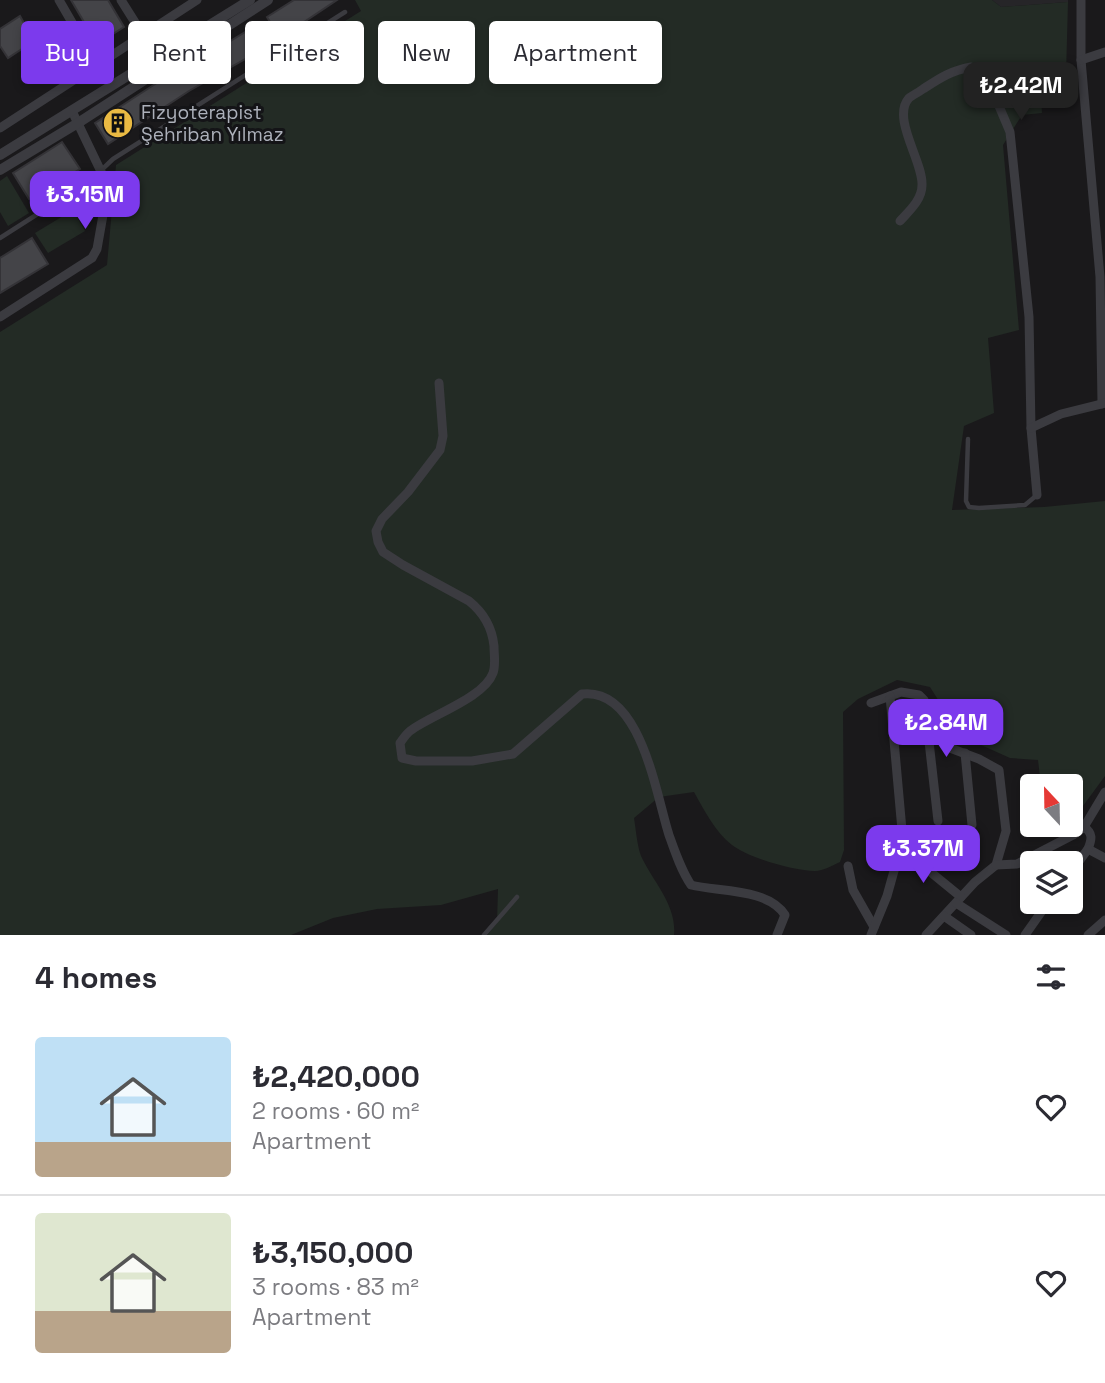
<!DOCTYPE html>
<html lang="en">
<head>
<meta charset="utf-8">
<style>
  :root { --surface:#fff; --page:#f2f2f3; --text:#2b2b33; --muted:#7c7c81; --line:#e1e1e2; --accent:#7c3aed }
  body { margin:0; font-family:"Space Grotesk",sans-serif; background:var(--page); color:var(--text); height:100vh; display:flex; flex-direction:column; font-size:26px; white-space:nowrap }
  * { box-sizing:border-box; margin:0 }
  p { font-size:23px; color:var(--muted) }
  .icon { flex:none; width:38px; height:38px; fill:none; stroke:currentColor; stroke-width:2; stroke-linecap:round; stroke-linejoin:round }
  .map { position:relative; height:935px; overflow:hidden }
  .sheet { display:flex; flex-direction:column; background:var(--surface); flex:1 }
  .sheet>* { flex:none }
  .guide { position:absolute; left:21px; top:21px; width:700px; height:63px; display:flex; gap:14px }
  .needle { width:46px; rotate:338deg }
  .fabs { position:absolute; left:1020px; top:774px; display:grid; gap:14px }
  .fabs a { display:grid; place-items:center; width:63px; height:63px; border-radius:7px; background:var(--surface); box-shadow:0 4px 10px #0003; font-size:35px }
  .price { position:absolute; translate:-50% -60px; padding:0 16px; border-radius:14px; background:var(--accent); color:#fff; font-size:23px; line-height:46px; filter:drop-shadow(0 2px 4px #0008) }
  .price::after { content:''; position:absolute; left:50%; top:42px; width:21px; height:16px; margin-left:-10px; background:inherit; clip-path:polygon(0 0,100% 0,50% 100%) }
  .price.current { background:#222; color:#fff }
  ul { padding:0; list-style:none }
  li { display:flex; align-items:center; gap:21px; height:175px; padding:0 35px }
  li+li { border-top:2px solid var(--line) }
  li span { display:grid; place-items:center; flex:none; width:196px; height:140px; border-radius:7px; color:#555 }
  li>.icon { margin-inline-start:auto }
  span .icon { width:84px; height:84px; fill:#fffc; stroke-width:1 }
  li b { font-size:30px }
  h2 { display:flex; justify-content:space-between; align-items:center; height:84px; padding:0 35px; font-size:30px }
  .pill { padding:0 24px; border-radius:7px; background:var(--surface); box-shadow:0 4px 10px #0003; font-size:24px; line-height:63px }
  .pill.current { background:var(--accent); color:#fff }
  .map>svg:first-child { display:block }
</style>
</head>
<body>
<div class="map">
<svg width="1105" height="935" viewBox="0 0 1105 935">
  <rect width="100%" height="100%" fill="#1a191b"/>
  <polygon fill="#262528" points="992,0 1068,0 1068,2 1001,7"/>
  <g fill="#232b25">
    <path d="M355,0h637l9,7 67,-5 -2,73 -26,4 2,34 -20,2 -19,30 16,185 -31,8 6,75 -30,13 -12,84 92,-3 61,-6v275l-22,30 -12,7v-27h-30l-3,-26 -28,-2 -49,-22 -31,-49 -33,-7 -39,19 -15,13 1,138 -4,12c-7,3 -17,9 -25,9 -21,0 -66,-13 -83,-26 -16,-12 -28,-35 -38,-53l-35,5 -25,21c2,12 3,27 7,38 12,26 36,49 33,79h-187l10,-12 1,-34 -57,16 -64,4 -44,9 -42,17h-291v-603l107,-67 9,-100 245,-154z"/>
    <polygon points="7,176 29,213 8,226 0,212 0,181"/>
    <polygon points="73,210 85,231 48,253 35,233"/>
  </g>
  <g fill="#444448" stroke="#343337" stroke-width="2">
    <polygon points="71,0 108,0 124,27 97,44"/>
    <polygon points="294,0 337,0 280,38 267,17"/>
    <polygon points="20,16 34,41 8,58 0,46 0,29"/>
    <polygon points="65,26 80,50 53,67 37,43"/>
    <polygon points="250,29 263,49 189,91 108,144 95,123 166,77 208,52 209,54"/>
    <polygon points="62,142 80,169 29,199 13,173"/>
    <polygon points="32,238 48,264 0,293 0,258"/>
  </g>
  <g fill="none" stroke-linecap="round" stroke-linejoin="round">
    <g stroke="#3b3b40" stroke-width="4.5">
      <polyline points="0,238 91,180 113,159 345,12"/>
      <polyline points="968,439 966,501 969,507 979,508 1025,505 1037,495"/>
      <polyline points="484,935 517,897"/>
    </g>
    <g stroke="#3b3b40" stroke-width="9">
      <polyline points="59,0 96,64"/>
      <polyline points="121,0 143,35"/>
      <polyline points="1081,0 1081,60 1100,277 1102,404"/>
      <polyline points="1081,60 1105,52"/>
      <polyline points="0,128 197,0"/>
      <path d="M900,221c9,-10 22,-21 22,-36 1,-24 -31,-67 -13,-87 4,-3 10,-6 14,-9 17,-11 27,-18 48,-22l17,13 22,52 19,185 2,111 6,67"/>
      <polyline points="0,317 92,258 97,249 103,215 106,182 72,111"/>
      <path d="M439,383l4,53 -3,14 -32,42 -26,27 -6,12 2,11 5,10 20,13 66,36c15,12 23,26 25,45 0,9 2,19 -1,27 -9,25 -62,42 -83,58 -4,3 -7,8 -10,12l2,15 14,3h56l41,-7 69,-60c59,-7 74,101 87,141 6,17 12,35 22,50 27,7 77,3 94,30l-8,20"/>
      <polyline points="1031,428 1061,414 1105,403"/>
      <polyline points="871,703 901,692 919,695 924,700 930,718 950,748 979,759 999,770 1006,831 996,865 975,882 926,935"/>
      <polyline points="926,715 938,821"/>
      <polyline points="965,753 972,825"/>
      <path d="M1084,827c9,6 8,12 4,22l17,9"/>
      <polyline points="899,853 928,870 961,897"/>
      <polyline points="996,865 1017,864 1073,835 1084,827 1105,792"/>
      <polyline points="848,866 853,890 874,927"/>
      <polyline points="1071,872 1088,849"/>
      <polyline points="956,903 1006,935"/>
      <polyline points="944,916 971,935"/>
      <polyline points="871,935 887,896 899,853 902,830 890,696"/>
      <polyline points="1025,935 1049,901"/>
      <polyline points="1088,935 1105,920"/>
    </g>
    <g stroke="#3b3b40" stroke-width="10">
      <polyline points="0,155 250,0"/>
      <polyline points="0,170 78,123 268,0"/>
    </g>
  </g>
  <defs>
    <g id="building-disc" transform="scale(1.575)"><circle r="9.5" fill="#eaba43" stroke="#141417"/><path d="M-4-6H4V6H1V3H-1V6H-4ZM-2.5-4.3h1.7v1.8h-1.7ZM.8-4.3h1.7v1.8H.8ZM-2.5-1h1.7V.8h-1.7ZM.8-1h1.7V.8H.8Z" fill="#111"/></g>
  </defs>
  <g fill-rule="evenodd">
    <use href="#building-disc" x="118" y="123"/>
  </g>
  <g text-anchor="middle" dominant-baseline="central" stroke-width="6" stroke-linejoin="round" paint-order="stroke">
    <g font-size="19" fill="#acb0ba" stroke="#141417" text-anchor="start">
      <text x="141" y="112">Fizyoterapist<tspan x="141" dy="22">Şehriban Yılmaz</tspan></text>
    </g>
  </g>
</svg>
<div class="fabs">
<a><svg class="needle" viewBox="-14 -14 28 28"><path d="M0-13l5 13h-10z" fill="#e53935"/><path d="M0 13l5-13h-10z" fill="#7c7c81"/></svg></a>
<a><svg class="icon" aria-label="layers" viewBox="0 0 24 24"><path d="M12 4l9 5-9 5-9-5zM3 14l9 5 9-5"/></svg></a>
</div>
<b class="price current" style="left:1021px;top:122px">₺2.42M</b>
<b class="price" style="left:85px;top:231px">₺3.15M</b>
<b class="price" style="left:946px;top:759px">₺2.84M</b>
<b class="price" style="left:923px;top:885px">₺3.37M</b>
<div class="guide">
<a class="pill current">Buy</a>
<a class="pill">Rent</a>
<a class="pill">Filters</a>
<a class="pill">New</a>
<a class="pill">Apartment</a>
</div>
</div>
<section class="sheet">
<h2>4 homes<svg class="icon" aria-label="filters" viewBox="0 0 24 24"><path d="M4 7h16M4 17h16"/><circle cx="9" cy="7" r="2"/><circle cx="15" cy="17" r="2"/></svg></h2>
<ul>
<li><span style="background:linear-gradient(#bfe0f5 75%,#b9a48a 0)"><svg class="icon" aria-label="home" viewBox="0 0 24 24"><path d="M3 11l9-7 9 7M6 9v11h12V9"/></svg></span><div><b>₺2,420,000</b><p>2 rooms · 60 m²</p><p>Apartment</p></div><svg class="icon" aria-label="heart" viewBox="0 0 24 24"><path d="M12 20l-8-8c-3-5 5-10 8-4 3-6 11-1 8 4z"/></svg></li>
<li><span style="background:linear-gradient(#dfe7d0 70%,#b9a48a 0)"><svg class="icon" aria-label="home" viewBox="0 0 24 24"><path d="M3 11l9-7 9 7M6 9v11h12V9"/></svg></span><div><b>₺3,150,000</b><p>3 rooms · 83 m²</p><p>Apartment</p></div><svg class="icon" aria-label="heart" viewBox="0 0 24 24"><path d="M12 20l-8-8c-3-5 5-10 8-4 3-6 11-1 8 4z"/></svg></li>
</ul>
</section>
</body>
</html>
